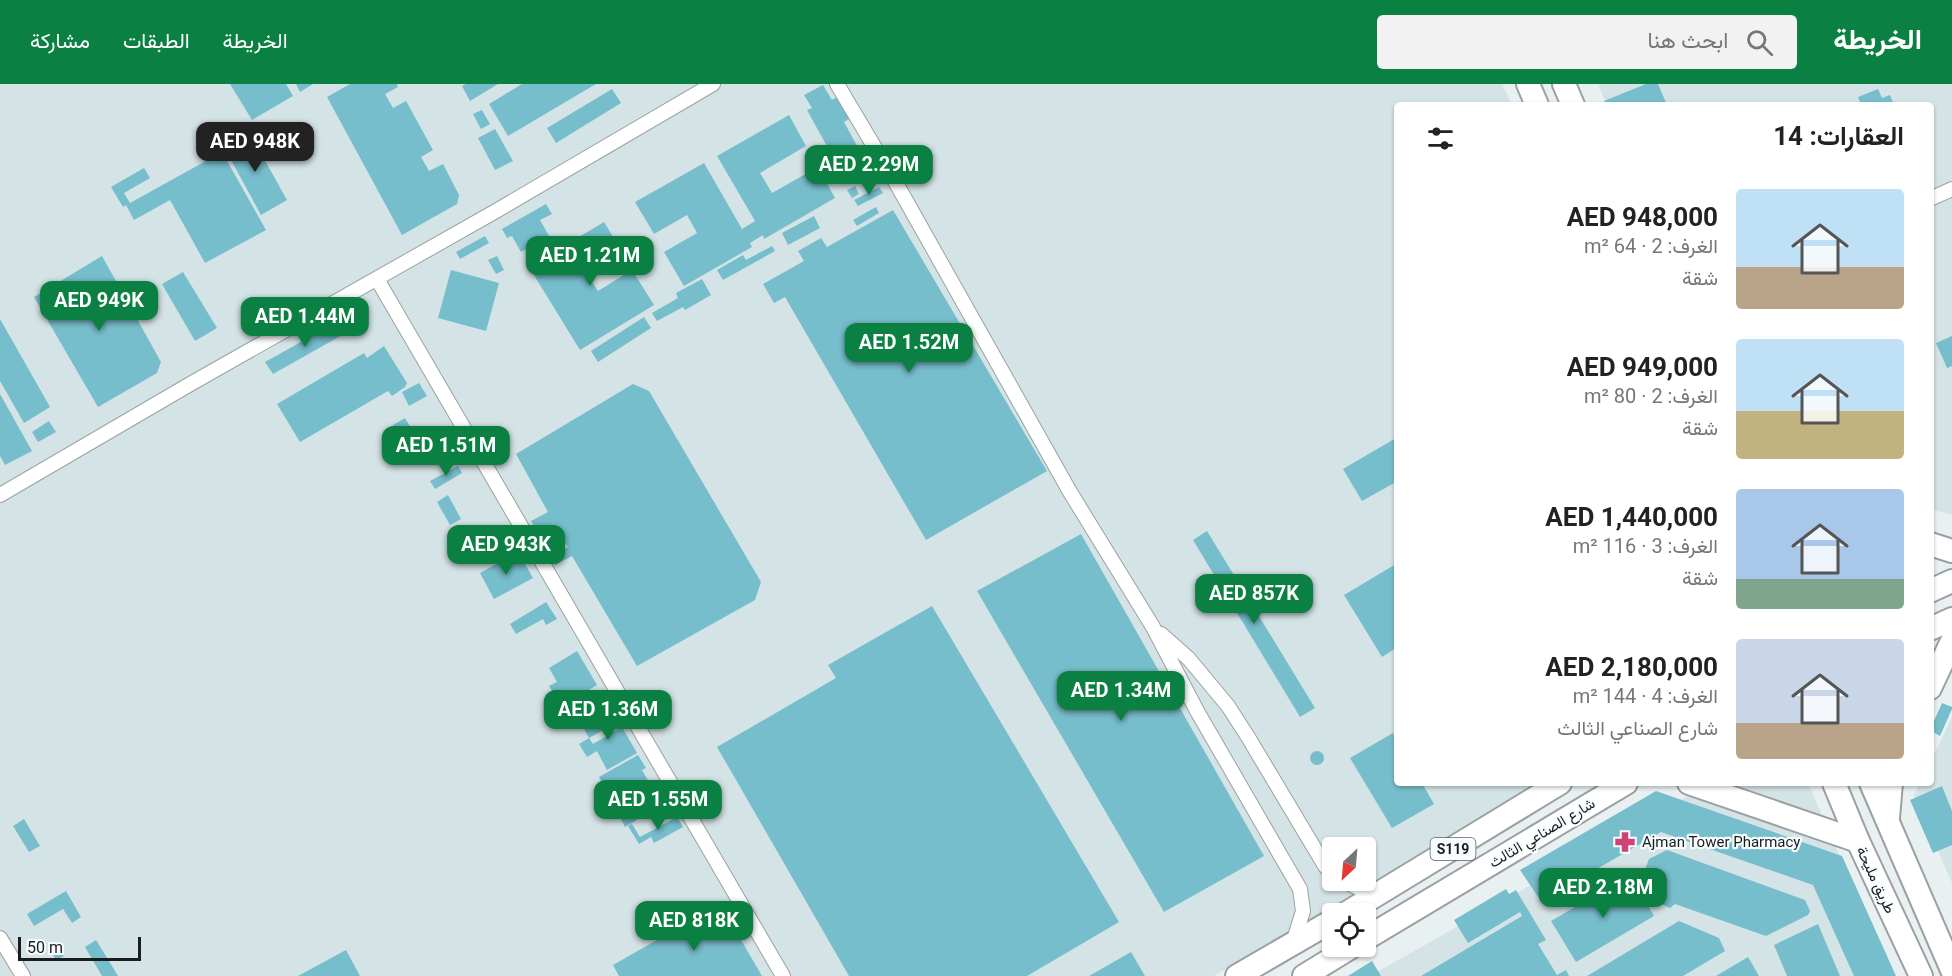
<!DOCTYPE html>
<html lang="ar">
<head>
<meta charset="utf-8">
<style>
  :root { --surface:#fff; --page:#f2f2f2; --text:#222; --muted:#767676; --accent:#0b8043 }
  body { margin:0; font-family:Roboto,Vazirmatn,sans-serif; background:var(--page); color:var(--text); direction:rtl; height:100vh; display:flex; flex-direction:column; font-size:22px; white-space:nowrap }
  * { box-sizing:border-box; margin:0 }
  p { font-size:20px; color:var(--muted) }
  .icon { flex:none; width:33px; height:33px; fill:none; stroke:currentColor; stroke-width:2; stroke-linecap:round; stroke-linejoin:round }
  .map { position:relative; flex:1; overflow:hidden; direction:ltr }
  .drawer { position:absolute; left:1394px; top:18px; width:540px; height:684px; display:flex; flex-direction:column; background:var(--surface); border-radius:6px; box-shadow:0 2px 4px #0004; direction:rtl }
  .drawer>* { flex:none }
  .needle { width:39px; rotate:206deg }
  .tools { position:absolute; left:1322px; top:753px; display:grid; gap:12px }
  .tools a { display:grid; place-items:center; width:54px; height:54px; border-radius:6px; background:var(--surface); box-shadow:0 2px 4px #0004; font-size:30px }
  .scale { position:absolute; left:18px; bottom:15px; width:123px; box-sizing:border-box; padding-left:6px; border:3px solid #1b1d1d; border-top:0; font-size:16px; line-height:21px; white-space:nowrap; color:#1b1d1d; -webkit-text-stroke:4px #f7fdfe; paint-order:stroke }
  .price { position:absolute; translate:-50% -51px; padding:0 14px; border-radius:12px; background:var(--accent); color:#fff; font-size:20px; line-height:39px; filter:drop-shadow(0 2px 3px #0008) }
  .price::after { content:''; position:absolute; left:50%; top:36px; width:18px; height:14px; margin-left:-9px; background:inherit; clip-path:polygon(0 0,100% 0,50% 100%) }
  .price.selected { background:#222; color:#fff }
  ul { padding:0; list-style:none }
  li { display:flex; align-items:center; gap:18px; height:150px; padding:0 30px }
  li span { display:grid; place-items:center; flex:none; width:168px; height:120px; border-radius:6px; color:#555 }
  li>.icon { margin-inline-start:auto }
  span .icon { width:72px; height:72px; fill:#fffc; stroke-width:1 }
  li b { font-size:26px }
  h2 { display:flex; justify-content:space-between; align-items:center; height:72px; padding:0 30px; font-size:26px }
  header { display:flex; align-items:center; gap:36px; box-sizing:border-box; height:84px; padding:0 30px; background:var(--accent); color:#fff }
  header strong { font-size:28px }
  nav { display:flex; gap:33px; margin-inline-start:auto; font-size:21px }
  .search { width:420px; height:54px; background:var(--page); display:flex; align-items:center; gap:15px; box-sizing:border-box; padding:0 21px; border-radius:6px; color:var(--muted); font-size:22px }
  .map>svg:first-child { display:block }
</style>
</head>
<body>
<header>
<strong>الخريطة</strong>
<div class="search"><svg class="icon" aria-label="search" viewBox="0 0 24 24"><circle cx="10" cy="10" r="6"/><path d="M15 15l6 6"/></svg>ابحث هنا</div>
<nav><a>الخريطة</a><a>الطبقات</a><a>مشاركة</a></nav>
</header>
<div class="map">
<svg width="1952" height="892" viewBox="0 0 1952 892">
  <rect width="100%" height="100%" fill="#e9f0f1"/>
  <g fill="#d4e3e6" fill-rule="evenodd">
    <path d="M0,0h1502l10,21h-116v678h153l-335,193h-1214zM1332,764h33v32h-33z"/>
    <polygon points="1598,0 1952,0 1952,431 1931,425 1930,21 1607,21"/>
    <polygon points="1952,633 1952,799 1914,711 1920,699 1930,699 1931,677"/>
    <polygon points="1711,699 1808,699 1892,892 1370,892"/>
  </g>
  <g fill="#77becc">
    <polygon points="230,0 286,0 293,12 252,36"/>
    <polygon points="296,0 313,0 300,8"/>
    <polygon points="350,0 397,0 398,3 385,10 393,24 406,17 433,66 421,73 429,87 443,80 459,111 457,120 402,151 327,13"/>
    <polygon points="466,0 498,0 470,17 462,2"/>
    <polygon points="522,0 596,0 508,52 489,20"/>
    <polygon points="1646,0 1658,0 1667,21 1606,21 1604,17"/>
    <polygon points="823,1 832,16 839,12 851,34 844,38 868,82 845,95 807,26 812,24 804,11"/>
    <polygon points="612,5 621,19 556,59 547,44"/>
    <polygon points="1878,5 1882,14 1890,11 1894,21 1861,21 1858,13"/>
    <polygon points="482,26 490,40 481,45 473,30"/>
    <polygon points="789,31 806,62 760,89 772,109 818,83 835,114 764,155 763,151 750,159 752,163 684,202 664,168 697,149 687,131 654,150 635,118 704,79 742,145 755,137 717,72"/>
    <polygon points="495,45 513,77 495,86 478,54"/>
    <polygon points="248,46 287,116 261,131 226,67 231,65 227,58"/>
    <polygon points="222,68 266,146 205,179 170,116 134,136 126,121 123,123 111,103 144,84 150,94 124,109 130,119"/>
    <polygon points="855,102 859,110 852,114 847,106"/>
    <polygon points="879,103 883,109 858,122 854,116"/>
    <polygon points="546,120 552,130 540,136 549,152 521,168 512,152 507,154 502,145"/>
    <polygon points="876,123 879,129 857,142 853,136"/>
    <polygon points="893,126 1047,387 926,456 785,213 774,219 763,200 804,177 798,167 821,154 827,163"/>
    <polygon points="814,132 820,144 788,161 782,149"/>
    <polygon points="604,138 624,171 588,192 598,207 632,186 654,221 580,266 529,183"/>
    <polygon points="485,152 489,159 460,175 456,168"/>
    <polygon points="772,162 775,167 723,196 717,186 743,171 746,176"/>
    <polygon points="102,172 161,278 157,289 98,323 34,213"/>
    <polygon points="497,172 504,186 496,190 488,176"/>
    <polygon points="451,186 499,199 486,247 438,234"/>
    <polygon points="183,188 217,244 195,257 162,200"/>
    <polygon points="702,195 711,211 685,226 683,223 657,237 652,229 678,214 676,209"/>
    <polygon points="644,233 651,244 598,278 591,267"/>
    <polygon points="0,235 50,323 24,339 0,297"/>
    <polygon points="337,238 344,250 273,290 265,278"/>
    <polygon points="1952,252 1952,282 1947,284 1936,259"/>
    <polygon points="384,262 407,299 405,303 392,312 388,307 300,358 277,320 364,269 367,274"/>
    <polygon points="419,299 427,312 409,322 402,308"/>
    <polygon points="633,300 649,307 761,498 755,516 637,582 572,472 555,481 550,473 568,463 565,459 549,468 531,437 548,428 516,370"/>
    <polygon points="0,310 32,367 5,381 0,372"/>
    <polygon points="405,334 421,361 409,368 393,341"/>
    <polygon points="49,337 56,348 38,358 32,348"/>
    <polygon points="1396,354 1396,398 1362,417 1343,385"/>
    <polygon points="458,382 462,389 435,405 430,397"/>
    <polygon points="448,411 461,435 450,441 437,418"/>
    <polygon points="1207,447 1315,624 1300,633 1193,456"/>
    <polygon points="488,450 496,465 474,477 467,465 476,460 475,457"/>
    <polygon points="1081,450 1264,772 1164,828 977,507"/>
    <polygon points="518,468 533,494 494,515 480,489"/>
    <polygon points="1396,480 1396,564 1382,573 1344,511"/>
    <polygon points="546,518 557,535 546,541 543,535 516,550 510,540"/>
    <polygon points="932,522 1119,838 1027,892 849,892 717,663 836,594 828,581"/>
    <polygon points="577,567 597,601 561,623 549,602 557,598 549,584"/>
    <polygon points="1942,619 1952,623 1952,625 1940,652 1930,646"/>
    <polygon points="614,625 620,637 589,654 593,660 622,643 637,669 607,686 597,667 587,673 579,660 589,654 583,643"/>
    <polygon points="1393,649 1396,656 1396,699 1422,699 1434,720 1392,744 1350,674"/>
    <circle cx="1317" cy="674" r="7"/>
    <polygon points="638,671 646,684 642,686 653,705 627,720 637,736 625,743 599,693"/>
    <polygon points="1942,702 1952,727 1952,761 1933,769 1910,716"/>
    <polygon points="657,705 660,711 633,726 629,721"/>
    <polygon points="1656,707 1842,772 1896,892 1854,892 1813,801 1661,748 1541,817 1520,786"/>
    <polygon points="677,733 683,743 654,759 651,753 639,760 628,742 632,740 640,753"/>
    <polygon points="24,735 40,762 29,768 13,742"/>
    <polygon points="1667,766 1805,816 1810,827 1808,831 1766,852 1675,820 1670,824 1661,820 1644,788 1649,775"/>
    <polygon points="1630,791 1654,832 1576,878 1551,837"/>
    <polygon points="1506,805 1509,810 1516,806 1546,856 1538,860 1557,891 1566,886 1569,892 1421,892 1522,832 1520,828 1468,859 1454,836"/>
    <polygon points="66,807 81,833 72,839 63,825 34,842 27,830"/>
    <polygon points="720,820 762,892 619,892 613,881"/>
    <polygon points="1679,837 1719,854 1725,867 1683,892 1587,892"/>
    <polygon points="1818,840 1840,892 1787,892 1774,861"/>
    <polygon points="96,856 109,877 118,892 102,892 85,863"/>
    <polygon points="59,864 64,872 56,876 52,869"/>
    <polygon points="346,866 360,892 298,892"/>
    <polygon points="1131,868 1145,892 1089,892"/>
    <polygon points="1748,873 1759,892 1716,892"/>
    <polygon points="1372,877 1381,892 1348,892"/>
  </g>
  <g fill="none" stroke-linecap="round" stroke-linejoin="round">
    <g stroke="#9ba1a2" stroke-width="16">
      <g id="street">
        <polyline points="837,0 900,106 1070,408 1153,543 1197,627 1300,805 1303,827 1293,859"/>
        <polyline points="1930,115 1952,105"/>
        <polyline points="377,195 783,892"/>
        <polyline points="0,411 192,299 496,127 713,0"/>
        <polyline points="1161,550 1189,575 1228,622 1248,653 1325,782 1332,790"/>
        <polyline points="1341,796 1358,804 1379,810"/>
        <polyline points="0,854 23,892"/>
      </g>
    </g>
    <g stroke="#9ba1a2" stroke-width="26">
      <g id="primary">
        <polyline points="1528,0 1537,21"/>
        <polyline points="1564,0 1573,21"/>
        <polyline points="1930,460 1952,467"/>
        <polyline points="1930,507 1952,497"/>
        <polyline points="1930,545 1952,535"/>
        <polyline points="1930,604 1952,557"/>
        <polyline points="1689,699 1858,757"/>
        <polyline points="1834,699 1858,757 1921,892"/>
        <polyline points="1871,699 1952,886"/>
        <polyline points="1888,734 1891,699"/>
        <polyline points="1345,830 1560,699"/>
        <polyline points="1365,855 1626,699"/>
        <polyline points="1237,892 1332,837"/>
        <polyline points="1304,892 1353,862"/>
      </g>
    </g>
    <use href="#street" stroke="#fff" stroke-width="14"/>
    <use href="#primary" stroke="#fff" stroke-width="22"/>
  </g>
  <defs>
    <g id="pharmacy-bare" transform="scale(1.62)"><path d="M-2-6h4v4h4v4h-4v4h-4v-4h-4v-4h4Z" fill="#cd4277" stroke="#f7fdfe" stroke-width="2.5" paint-order="stroke"/></g>
  </defs>
  <g fill-rule="evenodd">
    <use href="#pharmacy-bare" x="1625" y="758"/>
  </g>
  <g text-anchor="middle" dominant-baseline="central" stroke-width="4.5" stroke-linejoin="round" paint-order="stroke">
    <rect fill="#f7fdfe" stroke="#5d6060" stroke-width="1.5" x="1430.5" y="754" width="45" height="22" rx="4.5"/>
    <g font-size="14" font-weight="bold" fill="#1b1d1d">
      <text x="1453" y="765">S119</text>
    </g>
    <g font-size="15" fill="#1b1d1d" stroke="#f7fdfe">
      <text transform="translate(1542 749) rotate(-31)">شارع الصناعي الثالث</text>
      <text transform="translate(1876 796) rotate(65)">طريق مليحة</text>
    </g>
    <g font-size="15" fill="#1b1d1d" stroke="#f7fdfe" text-anchor="start">
      <text x="1642" y="758">Ajman Tower Pharmacy</text>
    </g>
  </g>
</svg>
<div class="tools">
<a><svg class="needle" viewBox="-14 -14 28 28"><path d="M0-13l5 13h-10z" fill="#e53935"/><path d="M0 13l5-13h-10z" fill="#767676"/></svg></a>
<a><svg class="icon" aria-label="locate" viewBox="0 0 24 24"><circle cx="12" cy="12" r="6"/><path d="M12 2v4M12 18v4M2 12h4M18 12h4"/></svg></a>
</div>
<div class="scale">50 m</div>
<b class="price selected" style="left:255px;top:89px">AED 948K</b>
<b class="price" style="left:869px;top:112px">AED 2.29M</b>
<b class="price" style="left:590px;top:203px">AED 1.21M</b>
<b class="price" style="left:99px;top:248px">AED 949K</b>
<b class="price" style="left:305px;top:264px">AED 1.44M</b>
<b class="price" style="left:909px;top:290px">AED 1.52M</b>
<b class="price" style="left:446px;top:393px">AED 1.51M</b>
<b class="price" style="left:506px;top:492px">AED 943K</b>
<b class="price" style="left:1254px;top:541px">AED 857K</b>
<b class="price" style="left:1121px;top:638px">AED 1.34M</b>
<b class="price" style="left:608px;top:657px">AED 1.36M</b>
<b class="price" style="left:658px;top:747px">AED 1.55M</b>
<b class="price" style="left:1603px;top:835px">AED 2.18M</b>
<b class="price" style="left:694px;top:868px">AED 818K</b>
<section class="drawer">
<h2>العقارات: 14<svg class="icon" aria-label="filters" viewBox="0 0 24 24"><path d="M4 7h16M4 17h16"/><circle cx="9" cy="7" r="2"/><circle cx="15" cy="17" r="2"/></svg></h2>
<ul>
<li><span style="background:linear-gradient(#bfe0f5 65%,#b9a48a 0)"><svg class="icon" aria-label="home" viewBox="0 0 24 24"><path d="M3 11l9-7 9 7M6 9v11h12V9"/></svg></span><div><b>AED 948,000</b><p>الغرف: 2 · 64 m²</p><p>شقة</p></div></li>
<li><span style="background:linear-gradient(#bfe0f5 60%,#c2b280 0)"><svg class="icon" aria-label="home" viewBox="0 0 24 24"><path d="M3 11l9-7 9 7M6 9v11h12V9"/></svg></span><div><b>AED 949,000</b><p>الغرف: 2 · 80 m²</p><p>شقة</p></div></li>
<li><span style="background:linear-gradient(#a9c7e8 75%,#7fa58c 0)"><svg class="icon" aria-label="home" viewBox="0 0 24 24"><path d="M3 11l9-7 9 7M6 9v11h12V9"/></svg></span><div><b>AED 1,440,000</b><p>الغرف: 3 · 116 m²</p><p>شقة</p></div></li>
<li><span style="background:linear-gradient(#c9d6e8 70%,#b9a48a 0)"><svg class="icon" aria-label="home" viewBox="0 0 24 24"><path d="M3 11l9-7 9 7M6 9v11h12V9"/></svg></span><div><b>AED 2,180,000</b><p>الغرف: 4 · 144 m²</p><p>شارع الصناعي الثالث</p></div></li>
</ul>
</section>
</div>
</body>
</html>
